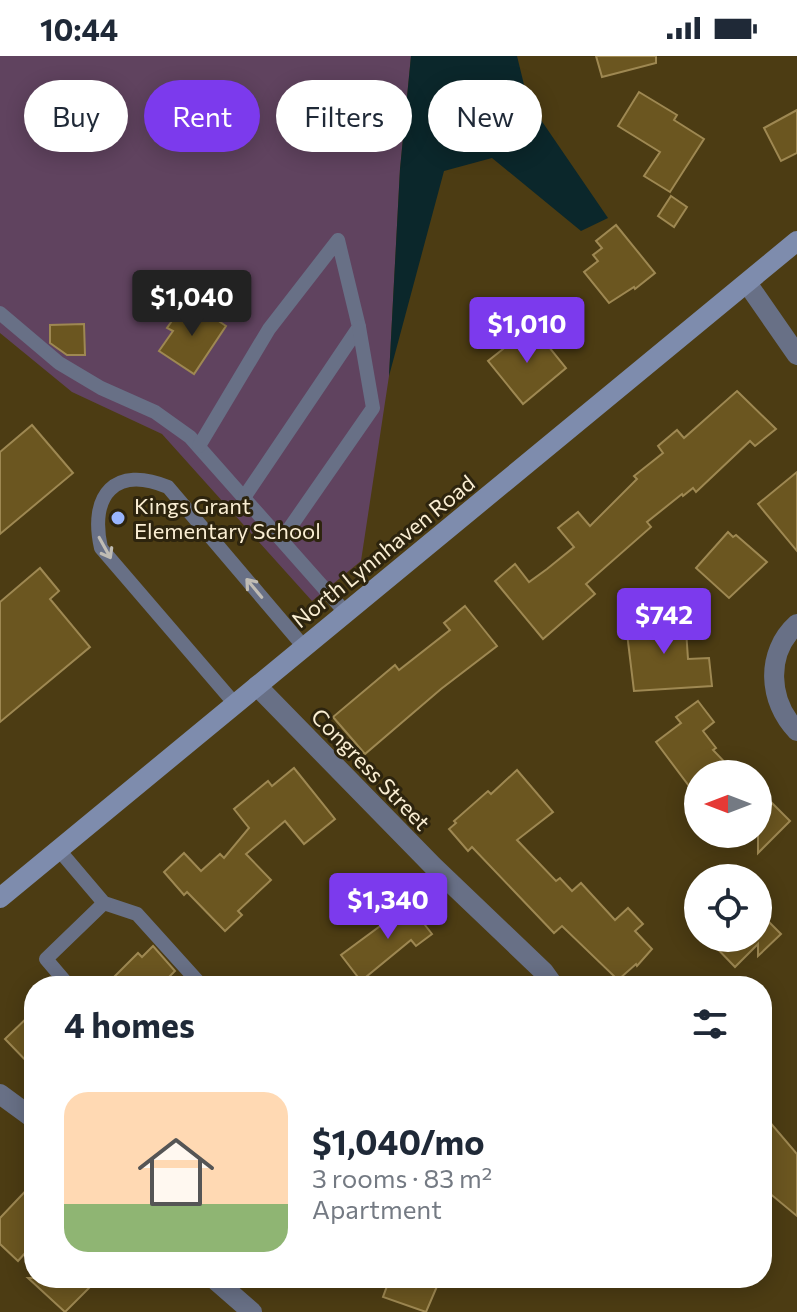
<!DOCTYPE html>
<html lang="en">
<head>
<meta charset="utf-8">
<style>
  :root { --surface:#fff; --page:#f2f2f3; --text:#1f2937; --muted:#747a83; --accent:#7c3aed }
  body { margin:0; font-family:Commissioner,sans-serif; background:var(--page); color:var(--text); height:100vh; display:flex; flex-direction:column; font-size:30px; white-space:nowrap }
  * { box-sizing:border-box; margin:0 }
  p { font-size:26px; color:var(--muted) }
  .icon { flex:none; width:44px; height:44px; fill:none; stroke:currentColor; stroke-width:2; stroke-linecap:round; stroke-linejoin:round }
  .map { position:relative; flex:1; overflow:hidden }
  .drawer { position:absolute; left:24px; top:920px; width:748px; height:312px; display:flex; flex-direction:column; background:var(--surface); border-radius:32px; box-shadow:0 4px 20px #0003 }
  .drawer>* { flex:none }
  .guide { position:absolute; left:24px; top:24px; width:750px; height:72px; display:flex; gap:16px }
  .needle { width:52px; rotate:270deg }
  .tools { position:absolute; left:684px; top:704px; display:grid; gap:16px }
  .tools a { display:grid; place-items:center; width:88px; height:88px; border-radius:50%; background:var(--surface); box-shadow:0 4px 20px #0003; font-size:40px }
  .price { position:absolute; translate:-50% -68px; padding:0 18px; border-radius:8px; background:var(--accent); color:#fff; font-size:26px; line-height:52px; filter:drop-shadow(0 2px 4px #0008) }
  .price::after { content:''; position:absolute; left:50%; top:48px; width:24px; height:18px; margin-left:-12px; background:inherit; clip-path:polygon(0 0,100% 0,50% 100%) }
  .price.active { background:#222; color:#fff }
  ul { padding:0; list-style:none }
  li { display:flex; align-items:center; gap:24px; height:200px; padding:0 40px }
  li span { display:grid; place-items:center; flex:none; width:224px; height:160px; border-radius:24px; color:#555 }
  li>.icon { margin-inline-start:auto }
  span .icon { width:96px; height:96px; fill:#fffc; stroke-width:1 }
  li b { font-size:34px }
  h2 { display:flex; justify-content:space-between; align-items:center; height:96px; padding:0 40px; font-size:34px }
  .chip { padding:0 28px; border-radius:36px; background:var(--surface); box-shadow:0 4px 20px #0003; font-size:28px; line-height:72px }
  .chip.active { background:var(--accent); color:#fff }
  .status { display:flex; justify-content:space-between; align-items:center; height:56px; padding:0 40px; background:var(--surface); direction:ltr }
  .status svg { height:22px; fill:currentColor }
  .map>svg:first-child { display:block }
</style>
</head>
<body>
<div class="status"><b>10:44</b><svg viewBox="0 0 49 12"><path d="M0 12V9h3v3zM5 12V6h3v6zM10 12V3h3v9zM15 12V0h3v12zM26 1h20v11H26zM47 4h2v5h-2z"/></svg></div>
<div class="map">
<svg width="797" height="1256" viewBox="0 0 797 1256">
  <rect width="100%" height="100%" fill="#4c3c13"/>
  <polygon fill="#60435f" points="0,0 411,0 400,113 389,320 361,505 312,545 162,378 72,336 0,277"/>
  <polygon fill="#0b272b" points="411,0 517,0 528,45 608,162 581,175 492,102 444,115 389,320 400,113"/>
  <g fill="#6b5620" stroke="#9e8852" stroke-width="2">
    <polygon points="596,0 656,0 656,7 602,21"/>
    <polygon points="639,36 677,59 674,64 704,83 670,136 644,120 660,96 618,70"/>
    <polygon points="797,54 797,97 781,105 764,72"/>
    <polygon points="671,140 687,151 674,171 658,160"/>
    <polygon points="616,169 655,217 635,233 634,231 609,247 584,216 598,205 593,199 602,192 596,185"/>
    <polygon points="192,247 226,270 194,318 159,295 173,275 167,272 179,255 185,258"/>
    <polygon points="84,268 85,299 67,299 50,287 50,269"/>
    <polygon points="532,270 566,312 523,348 488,305"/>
    <polygon points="737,335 776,373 755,390 750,385 696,436 693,432 683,440 682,438 647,466 651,471 586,528 595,538 543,583 495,525 515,508 529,526 547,513 574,491 558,472 578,456 590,470 637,423 634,420 663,397 658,390 677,374 684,382"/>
    <polygon points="32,369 73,417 0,478 0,396"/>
    <polygon points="797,416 797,495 758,448"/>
    <polygon points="728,476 733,481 736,479 767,506 729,542 696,512"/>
    <polygon points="40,512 59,535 50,543 90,591 0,666 0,546"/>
    <polygon points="465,550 497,590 441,633 365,698 333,661 395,609 399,614 450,574 444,567"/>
    <polygon points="685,559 688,603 709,602 712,630 634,635 626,569 634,568 634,564"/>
    <polygon points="698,645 714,666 703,675 716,692 713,694 736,718 698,718 698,742 656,686 681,667 676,661"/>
    <polygon points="294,712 335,763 304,788 285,765 246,798 271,824 238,855 242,859 225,875 187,836 184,839 164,816 184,797 201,815 220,798 224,802 249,772 234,753 268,725 272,730"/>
    <polygon points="517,714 553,756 517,784 556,825 560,822 572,835 581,827 615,864 628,852 643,868 635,875 652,893 637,910 636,908 618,924 562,870 554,877 472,791 468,795 449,773 456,767 454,765 488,735 491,738"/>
    <polygon points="772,747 790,765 758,797 758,760"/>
    <polygon points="410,848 414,853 419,849 431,864 425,869 432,878 416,890 411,884 361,925 341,899"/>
    <polygon points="758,855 781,878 758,900 758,888 735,911 707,882 758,882"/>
    <polygon points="153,890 175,915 160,930 105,930 138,897 142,901"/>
    <polygon points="34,955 34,1013 5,983"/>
    <polygon points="762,1057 797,1098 797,1160 762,1131"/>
    <polygon points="34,1126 34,1187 18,1205 0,1188 0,1162"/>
    <polygon points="28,1222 80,1222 89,1232 65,1256"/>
    <polygon points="390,1222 423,1222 438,1228 426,1256 383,1241"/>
  </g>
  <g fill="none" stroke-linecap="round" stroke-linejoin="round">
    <g stroke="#687086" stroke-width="14">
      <polyline points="0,257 59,307 101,332 155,356 190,381 346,557"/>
      <polyline points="199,390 269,273 338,184 359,271 245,440"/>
      <polyline points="282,483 373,352 359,271"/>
      <path d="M235,648l-134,-156c-12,-53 14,-83 67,-61l136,160"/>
      <polyline points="59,794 104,847 137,858 202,930"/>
      <polyline points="69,930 46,903 104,847"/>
    </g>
    <g stroke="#687086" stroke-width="20">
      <polyline points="747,227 797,299"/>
      <path d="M797,568c-32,29 -29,77 0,107"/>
      <polyline points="257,630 433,810 544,916 554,930"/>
      <polyline points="0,1038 34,1063"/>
      <polyline points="213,1222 252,1256"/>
    </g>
    <polyline stroke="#7e8cad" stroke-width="20" points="0,842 797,185"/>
  </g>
  <defs><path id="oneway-shaft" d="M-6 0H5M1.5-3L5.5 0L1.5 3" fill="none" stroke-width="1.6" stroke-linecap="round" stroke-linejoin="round" transform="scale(2)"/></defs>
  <g stroke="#c0bcb4">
    <use href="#oneway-shaft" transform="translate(105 492) rotate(61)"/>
    <use href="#oneway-shaft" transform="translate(254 532) rotate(-130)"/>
  </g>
  <circle fill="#99b5fd" stroke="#2d240e" stroke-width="3" cx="118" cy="462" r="8"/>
  <g text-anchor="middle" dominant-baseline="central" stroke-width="6" stroke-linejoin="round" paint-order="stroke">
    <g font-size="22" fill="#faeed3" stroke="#2d240e" text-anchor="start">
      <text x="134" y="449">Kings Grant<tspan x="134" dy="25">Elementary School</tspan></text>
    </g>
    <g font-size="22" fill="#faeed3" stroke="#2d240e">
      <text transform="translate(383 495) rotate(-39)">North Lynnhaven Road</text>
      <text transform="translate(371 713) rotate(46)">Congress Street</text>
    </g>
  </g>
</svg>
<div class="tools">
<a><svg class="needle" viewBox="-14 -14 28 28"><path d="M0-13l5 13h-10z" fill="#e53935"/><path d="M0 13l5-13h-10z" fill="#747a83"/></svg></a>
<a><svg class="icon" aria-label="locate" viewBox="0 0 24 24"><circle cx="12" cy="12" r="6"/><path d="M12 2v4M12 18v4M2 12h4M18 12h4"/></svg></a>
</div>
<b class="price active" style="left:192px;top:282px">$1,040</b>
<b class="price" style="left:527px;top:309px">$1,010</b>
<b class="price" style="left:664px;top:600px">$742</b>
<b class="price" style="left:388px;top:885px">$1,340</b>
<div class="guide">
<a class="chip">Buy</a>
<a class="chip active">Rent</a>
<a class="chip">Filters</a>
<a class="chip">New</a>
</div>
<section class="drawer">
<h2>4 homes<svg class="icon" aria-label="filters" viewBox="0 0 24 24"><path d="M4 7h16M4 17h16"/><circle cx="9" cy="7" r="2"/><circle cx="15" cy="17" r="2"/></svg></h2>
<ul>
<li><span style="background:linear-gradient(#ffd9b3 70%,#8fb573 0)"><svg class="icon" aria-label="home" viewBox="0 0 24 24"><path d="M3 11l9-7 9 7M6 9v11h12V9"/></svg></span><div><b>$1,040/mo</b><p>3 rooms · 83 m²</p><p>Apartment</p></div></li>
</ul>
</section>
</div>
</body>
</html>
